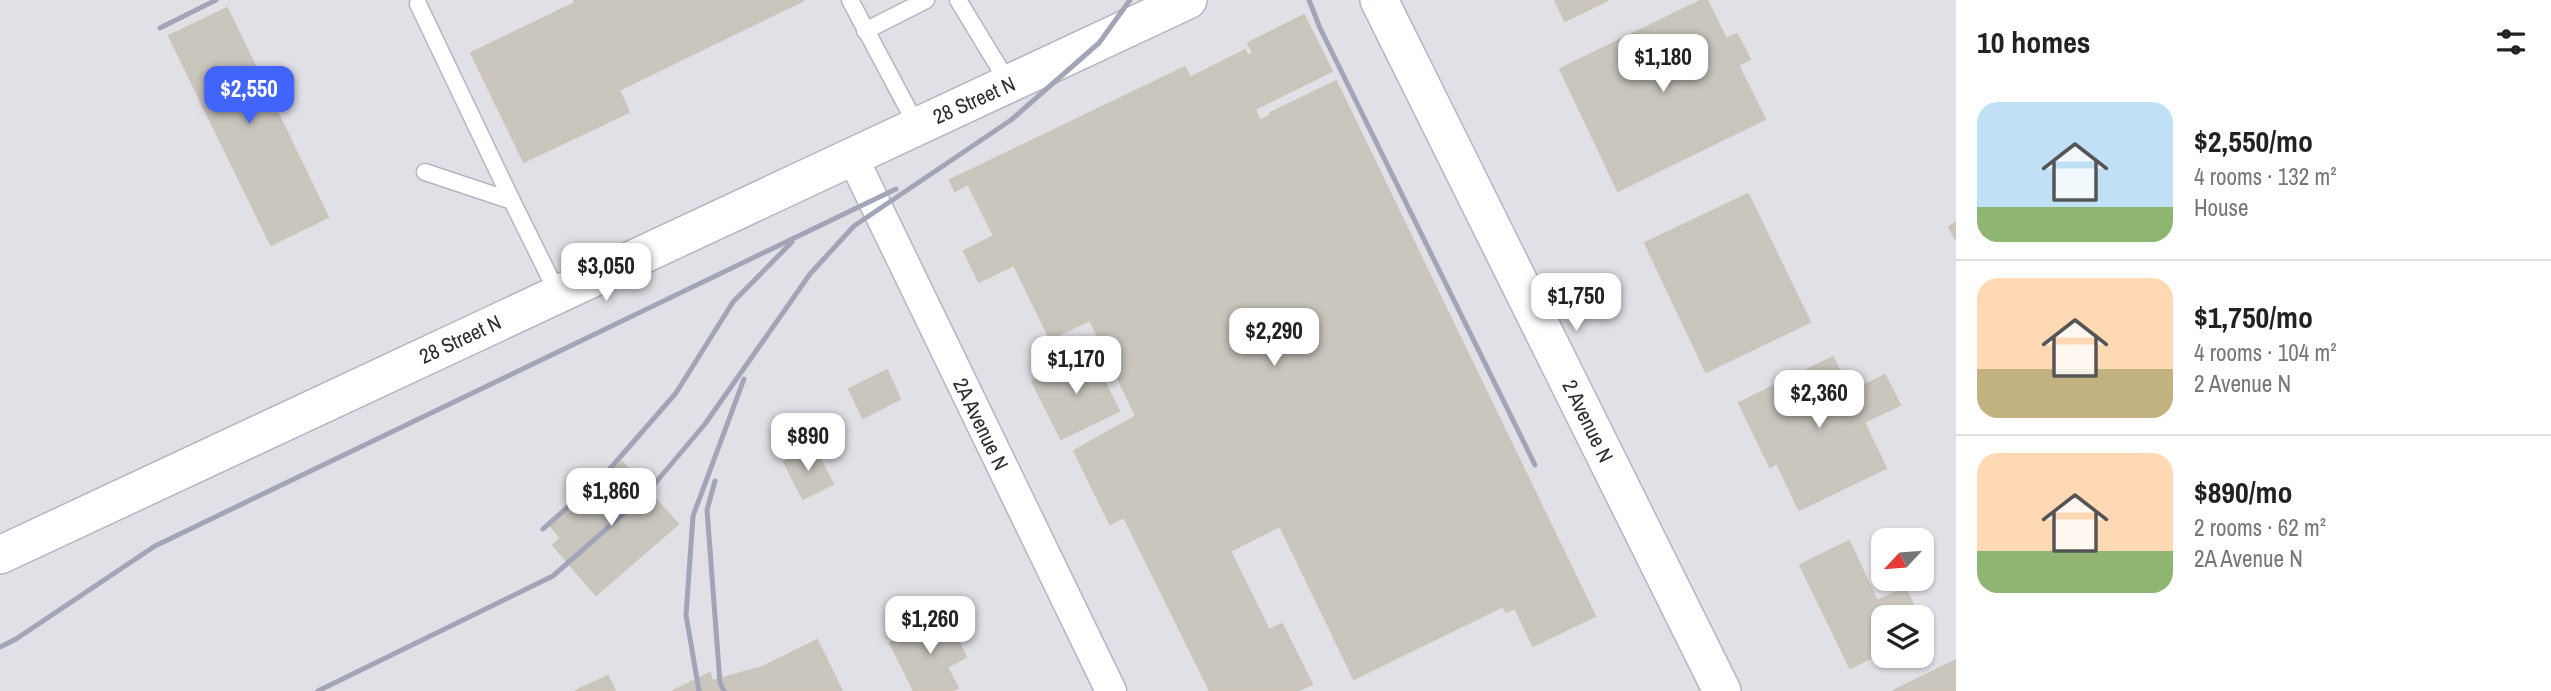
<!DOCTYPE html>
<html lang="en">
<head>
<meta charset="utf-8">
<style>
  :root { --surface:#fff; --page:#f2f2f2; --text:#222; --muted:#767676; --line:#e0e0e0; --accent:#4164fa }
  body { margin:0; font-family:"Archivo Narrow",sans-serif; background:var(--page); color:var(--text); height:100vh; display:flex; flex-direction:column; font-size:26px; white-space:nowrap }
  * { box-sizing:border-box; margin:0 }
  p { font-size:23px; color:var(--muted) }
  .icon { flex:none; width:38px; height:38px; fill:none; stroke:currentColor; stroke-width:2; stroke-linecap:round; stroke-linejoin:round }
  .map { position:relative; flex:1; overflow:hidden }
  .details { display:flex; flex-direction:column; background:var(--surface); width:595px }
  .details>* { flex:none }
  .needle { width:46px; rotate:244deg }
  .tools { position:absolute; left:1871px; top:528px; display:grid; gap:14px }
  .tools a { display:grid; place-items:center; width:63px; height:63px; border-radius:14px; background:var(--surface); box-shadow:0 2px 5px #0004; font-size:35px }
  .price { position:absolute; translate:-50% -60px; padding:0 16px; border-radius:14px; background:#fff; color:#222; font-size:23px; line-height:46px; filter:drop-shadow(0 2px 4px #0008) }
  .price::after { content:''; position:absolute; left:50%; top:42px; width:21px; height:16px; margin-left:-10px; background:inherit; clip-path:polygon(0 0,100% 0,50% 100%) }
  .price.active { background:var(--accent); color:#fff }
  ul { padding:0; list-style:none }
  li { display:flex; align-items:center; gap:21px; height:175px; padding:0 21px }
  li+li { border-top:2px solid var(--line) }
  li span { display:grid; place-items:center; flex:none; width:196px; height:140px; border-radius:21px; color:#555 }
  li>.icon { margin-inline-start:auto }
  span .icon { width:84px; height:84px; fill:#fffc; stroke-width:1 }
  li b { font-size:30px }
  h2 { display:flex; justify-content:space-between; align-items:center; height:84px; padding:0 21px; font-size:30px }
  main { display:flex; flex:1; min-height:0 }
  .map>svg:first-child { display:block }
</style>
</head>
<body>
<main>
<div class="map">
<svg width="1956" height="691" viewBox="0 0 1956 691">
  <rect width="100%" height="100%" fill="#eee8e0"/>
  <path fill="#e2e0e7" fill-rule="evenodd" d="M0,0h1956v691h-1956zM1883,541h39v38h-39zM1883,618h39v38h-39z"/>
  <g fill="#cac6be" stroke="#cac4b9" stroke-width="2">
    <polygon points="574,0 804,0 619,90 629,112 524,162 471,53 575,3"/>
    <polygon points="1555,0 1608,0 1565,21"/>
    <polygon points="1702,0 1707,0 1726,39 1737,34 1750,59 1738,65 1765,119 1618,191 1560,69"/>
    <polygon points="227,8 328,217 271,245 169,36"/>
    <polygon points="1304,15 1332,71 1255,109 1260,121 1271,115 1270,113 1336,81 1595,616 1533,646 1515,608 1506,612 1503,606 1354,679 1280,526 1230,551 1269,630 1282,624 1312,684 1297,691 1210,691 1124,517 1110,524 1074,451 1145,411 1136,416 1090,320 1050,339 1014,265 979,282 964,251 994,236 968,184 955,191 950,180 1185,67 1190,78 1245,50 1248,56 1253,53 1248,43"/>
    <polygon points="1748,194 1810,322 1706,372 1645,243"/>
    <polygon points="1956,223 1956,240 1949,227"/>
    <polygon points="1090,353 1119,411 1061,439 1032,381"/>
    <polygon points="1833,357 1849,393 1885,375 1900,405 1864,422 1886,468 1799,510 1777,463 1770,467 1739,403"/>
    <polygon points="887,370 900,399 863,418 849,389"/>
    <polygon points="814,447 833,484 803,499 784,462"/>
    <polygon points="622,462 678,524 596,595 553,545 561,538 550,525"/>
    <polygon points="1849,541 1877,601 1905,588 1913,604 1883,618 1883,652 1850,668 1800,565"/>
    <polygon points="946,616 966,657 947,667 958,688 950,691 914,691 890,643"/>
    <polygon points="817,640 842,691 673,691 710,673 712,681 762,667"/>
    <polygon points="1956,660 1956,691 1893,691"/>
    <polygon points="608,676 615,691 575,691"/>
  </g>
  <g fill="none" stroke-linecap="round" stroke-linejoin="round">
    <g stroke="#b3b6c0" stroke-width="19">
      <g id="service">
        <polyline points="850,0 917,126"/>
        <polyline points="958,0 1009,84"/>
        <polyline points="418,4 512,201"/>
        <polyline points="865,31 926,0"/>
        <polyline points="425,172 512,201 558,294"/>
      </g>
    </g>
    <g stroke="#b3b6c0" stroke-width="33">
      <polyline id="minor" points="852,156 1111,691"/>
    </g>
    <g stroke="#b3b6c0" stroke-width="40">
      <g id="tertiary">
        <polyline points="1379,0 1722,691"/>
        <polyline points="0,555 1188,0"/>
      </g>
    </g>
    <use href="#service" stroke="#fff" stroke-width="16"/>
    <use href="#minor" stroke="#fff" stroke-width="30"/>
    <use href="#tertiary" stroke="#fff" stroke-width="37"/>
    <g stroke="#a2a5b7" stroke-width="5">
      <polyline points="1309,0 1320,28 1535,465"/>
      <polyline points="160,28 216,0"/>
      <polyline points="715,481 707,510 720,683 724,691"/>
      <polyline points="543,529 608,471 676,393 733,302 792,242"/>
      <polyline points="0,647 16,639 155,546 896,189"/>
      <polyline points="318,691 553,576 646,494 705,424 810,274 854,226 1011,120 1099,43 1130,0"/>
      <polyline points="699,691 686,615 693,516 744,379"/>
    </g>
  </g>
  <g text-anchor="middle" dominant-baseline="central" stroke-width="5" stroke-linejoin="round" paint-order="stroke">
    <g font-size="21" fill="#2d2d2d" stroke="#fff">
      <text transform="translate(974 100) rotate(-24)">28 Street N</text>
      <text transform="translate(460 339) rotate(-25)">28 Street N</text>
      <text transform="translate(1588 421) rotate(64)">2 Avenue N</text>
      <text transform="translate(981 424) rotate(64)">2A Avenue N</text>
    </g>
  </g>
</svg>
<div class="tools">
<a><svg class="needle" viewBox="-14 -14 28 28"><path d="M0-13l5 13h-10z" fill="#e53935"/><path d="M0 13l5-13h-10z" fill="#767676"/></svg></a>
<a><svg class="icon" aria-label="layers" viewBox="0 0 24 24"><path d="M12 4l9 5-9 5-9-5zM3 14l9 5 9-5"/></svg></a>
</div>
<b class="price" style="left:1663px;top:94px">$1,180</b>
<b class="price active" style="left:249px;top:126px">$2,550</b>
<b class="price" style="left:606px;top:303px">$3,050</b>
<b class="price" style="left:1576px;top:333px">$1,750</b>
<b class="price" style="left:1274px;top:368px">$2,290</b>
<b class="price" style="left:1076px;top:396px">$1,170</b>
<b class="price" style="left:1819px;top:430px">$2,360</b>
<b class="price" style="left:808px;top:473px">$890</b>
<b class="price" style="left:611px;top:528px">$1,860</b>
<b class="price" style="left:930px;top:656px">$1,260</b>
</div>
<section class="details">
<h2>10 homes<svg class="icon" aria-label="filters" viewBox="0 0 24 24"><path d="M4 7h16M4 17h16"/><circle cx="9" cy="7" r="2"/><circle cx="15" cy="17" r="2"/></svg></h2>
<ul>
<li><span style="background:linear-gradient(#bfe0f5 75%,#8fb573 0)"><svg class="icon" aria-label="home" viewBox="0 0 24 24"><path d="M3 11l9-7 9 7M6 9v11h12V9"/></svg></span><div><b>$2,550/mo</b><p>4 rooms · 132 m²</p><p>House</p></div></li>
<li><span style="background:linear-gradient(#ffd9b3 65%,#c2b280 0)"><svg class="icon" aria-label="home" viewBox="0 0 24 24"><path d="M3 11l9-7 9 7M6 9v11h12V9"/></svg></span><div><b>$1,750/mo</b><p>4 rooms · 104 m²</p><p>2 Avenue N</p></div></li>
<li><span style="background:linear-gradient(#ffd9b3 70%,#8fb573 0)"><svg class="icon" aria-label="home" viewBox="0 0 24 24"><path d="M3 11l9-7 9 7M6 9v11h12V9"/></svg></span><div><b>$890/mo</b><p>2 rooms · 62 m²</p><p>2A Avenue N</p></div></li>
</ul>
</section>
</main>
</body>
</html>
